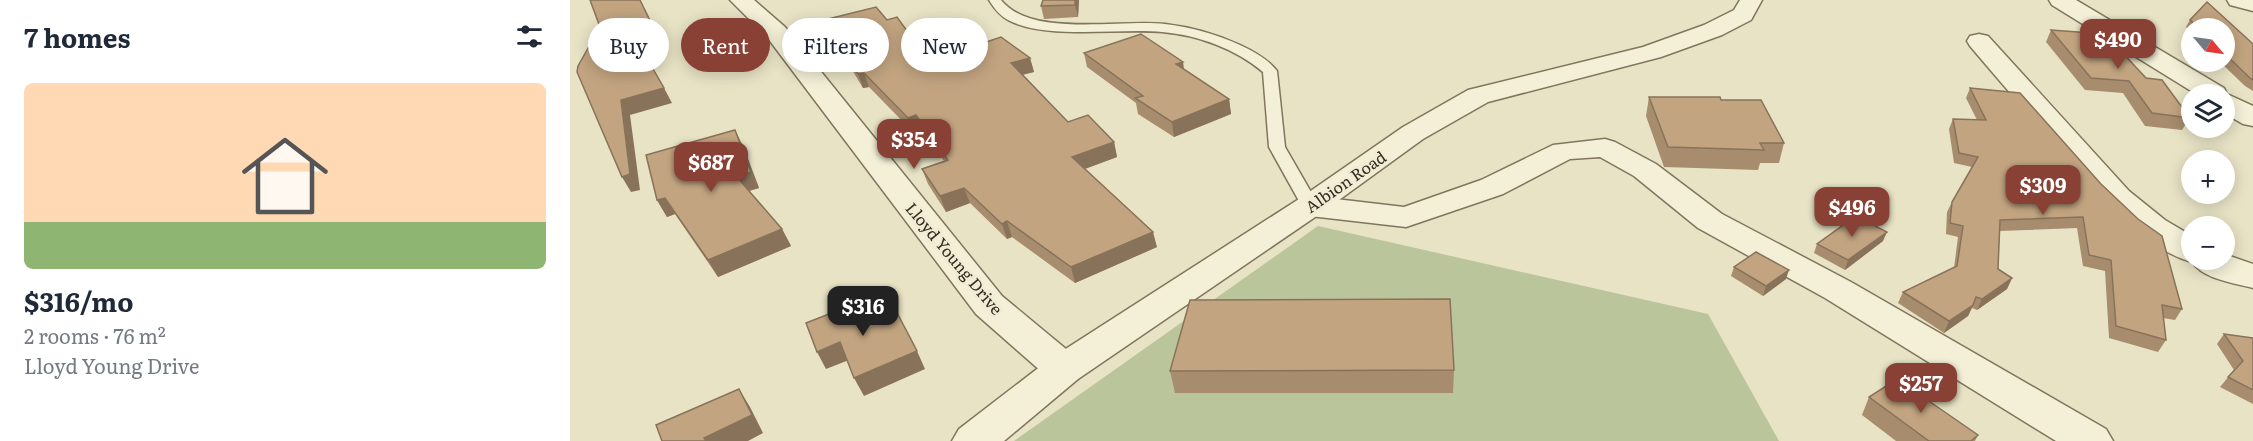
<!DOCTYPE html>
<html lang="en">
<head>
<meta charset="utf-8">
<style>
  :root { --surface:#fff; --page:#f2f2f3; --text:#1f2937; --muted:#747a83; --line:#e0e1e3; --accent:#894035 }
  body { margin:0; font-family:Literata,serif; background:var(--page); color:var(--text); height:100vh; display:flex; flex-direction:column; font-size:22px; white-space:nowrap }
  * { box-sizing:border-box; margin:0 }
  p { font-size:20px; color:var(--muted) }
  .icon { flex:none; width:33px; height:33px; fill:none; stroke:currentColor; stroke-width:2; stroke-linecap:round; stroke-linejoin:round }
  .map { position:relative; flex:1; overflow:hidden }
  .details { display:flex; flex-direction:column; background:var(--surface); width:570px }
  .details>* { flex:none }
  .banner { position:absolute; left:18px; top:18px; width:570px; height:54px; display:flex; gap:12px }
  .needle { width:39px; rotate:119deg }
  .tools { position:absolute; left:1611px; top:18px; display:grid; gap:12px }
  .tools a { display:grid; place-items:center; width:54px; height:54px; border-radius:50%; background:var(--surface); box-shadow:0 3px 15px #0003; font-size:30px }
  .price { position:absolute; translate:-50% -51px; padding:0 14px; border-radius:12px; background:var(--accent); color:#fff; font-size:20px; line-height:39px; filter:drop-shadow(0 2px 3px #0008) }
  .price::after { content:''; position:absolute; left:50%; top:36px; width:18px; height:14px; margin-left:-9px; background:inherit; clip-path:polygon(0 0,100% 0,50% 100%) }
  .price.active { background:#222; color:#fff }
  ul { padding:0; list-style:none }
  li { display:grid; align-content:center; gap:12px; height:318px; padding:0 24px }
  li+li { border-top:2px solid var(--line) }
  li span { display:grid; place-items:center; height:186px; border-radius:9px; color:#555 }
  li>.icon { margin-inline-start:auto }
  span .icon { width:108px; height:108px; fill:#fffc; stroke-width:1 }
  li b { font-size:26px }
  h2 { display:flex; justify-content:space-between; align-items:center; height:72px; padding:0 24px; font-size:26px }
  .chip { padding:0 21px; border-radius:27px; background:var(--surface); box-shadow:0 3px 15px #0003; font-size:21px; line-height:54px }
  .chip.active { background:var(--accent); color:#fff }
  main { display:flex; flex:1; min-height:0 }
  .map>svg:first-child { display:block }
</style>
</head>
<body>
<main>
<section class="details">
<h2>7 homes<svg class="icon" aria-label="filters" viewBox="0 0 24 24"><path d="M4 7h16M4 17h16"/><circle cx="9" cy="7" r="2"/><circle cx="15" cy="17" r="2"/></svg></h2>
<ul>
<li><span style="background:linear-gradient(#ffd9b3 75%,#8fb573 0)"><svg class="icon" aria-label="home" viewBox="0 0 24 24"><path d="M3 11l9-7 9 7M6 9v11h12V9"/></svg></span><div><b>$316/mo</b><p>2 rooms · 76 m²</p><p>Lloyd Young Drive</p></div></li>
</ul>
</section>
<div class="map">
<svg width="1683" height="441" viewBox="0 0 1683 441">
  <rect width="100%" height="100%" fill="#e8e3c5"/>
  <polygon fill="#bac59b" points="748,226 1138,314 1209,441 444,441"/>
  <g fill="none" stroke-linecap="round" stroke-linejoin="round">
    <g stroke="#81755d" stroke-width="3">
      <path id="service" d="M419,0h12c30,38 119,19 164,24 25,3 51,10 75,21 13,6 28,14 37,26l8,76 34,59 -3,4h-12l-35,-63 -6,-75c-27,-23 -65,-37 -101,-40 -43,-4 -117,8 -154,-12 -9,-5 -14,-12 -19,-20z"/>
    </g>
    <g stroke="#81755d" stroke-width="3">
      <g id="minor">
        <polygon points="160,0 184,0 215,27 432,296 508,359 514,369 508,379 494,384 480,379 406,314 197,37"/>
        <polygon points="1479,0 1506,0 1654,88 1657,94 1683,106 1683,126 1673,124 1654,113 1654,94 1626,94 1482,5"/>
        <polygon points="1657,0 1683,0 1683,11 1660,5"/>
        <path d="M1409,34l9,2 141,155 36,29 27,16v24h32v-6l29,10v24c-19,-5 -50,-9 -61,-26 -55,-15 -105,-80 -141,-122 -27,-31 -54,-62 -81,-94l-3,-5 3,-5z"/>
        <polygon points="1035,139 1045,142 1086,164 1152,214 1281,282 1536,429 1543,441 1486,441 1255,298 1128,228 1064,176 1030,157 1000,159 933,194 836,227 740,216 729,213 724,206 729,199 740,196 834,207 911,180 983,145"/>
      </g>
    </g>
    <g stroke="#81755d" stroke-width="3">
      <polygon id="tertiary" points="1170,0 1192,0 1181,20 1152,35 1091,57 918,102 853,139 751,213 508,379 434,441 382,441 389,429 480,359 729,199 833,127 898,90 1073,47 1134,25 1164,10"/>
    </g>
    <use href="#service" fill="#f4f0d7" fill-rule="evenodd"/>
    <use href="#minor" fill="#f4f0d7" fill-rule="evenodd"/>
    <use href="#tertiary" fill="#f4f0d7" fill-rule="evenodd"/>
  </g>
  <g fill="#a78d6e">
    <polygon points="473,0 509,0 508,17 474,19 471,6"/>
    <polygon points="1637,2 1683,44 1683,91 1675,86 1650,62 1654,62 1654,28 1622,28 1622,33 1616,27 1620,20"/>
    <polygon points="254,20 317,20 359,61 460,58 464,72 453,75 498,122 544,142 547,157 515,169 587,247 505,283 442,237 437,239 400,203 376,212 358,184 352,169 374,161 352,129 343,132 299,87 293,88 260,33"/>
    <polygon points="1481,30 1576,78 1620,118 1612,130 1575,126 1553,93 1515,90 1476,42"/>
    <polygon points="514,53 614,69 659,99 661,114 604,137 568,114 566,103 517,67"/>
    <polygon points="1400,88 1612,309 1605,320 1593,318 1596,340 1588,352 1539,338 1535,271 1513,266 1507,228 1430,231 1428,269 1442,278 1437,289 1407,310 1402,308 1398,316 1374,333 1328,303 1333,292 1384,268 1388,237 1376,234 1377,212 1382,202 1402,167 1384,163 1379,129 1383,119 1407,120 1396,98"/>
    <polygon points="1079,97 1151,100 1214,143 1209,163 1190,163 1188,170 1094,167 1076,116"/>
    <polygon points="173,146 189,188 179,191 212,229 221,246 148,277 105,214 97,217 87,200"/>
    <polygon points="1313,241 1275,270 1244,253 1247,244"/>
    <polygon points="1164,267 1216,279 1193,296 1161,276"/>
    <polygon points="1654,334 1683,338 1683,404 1650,387 1664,370 1647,344"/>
    <polygon points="884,370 883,393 605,393 600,371"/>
    <polygon points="1299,397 1408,435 1405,441 1326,441 1292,415"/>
  </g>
  <g fill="#88735a">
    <polygon points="70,0 93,46 83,68 75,55"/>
    <polygon points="505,0 509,0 508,17 505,5"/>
    <polygon points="460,58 464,72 445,76 441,63"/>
    <polygon points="613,62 615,76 606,64"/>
    <polygon points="294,73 299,87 293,88 288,74"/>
    <polygon points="94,88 102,103 60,115 70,190 61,192 52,177 51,100"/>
    <polygon points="659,99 661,114 604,137 602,122"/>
    <polygon points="346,115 352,129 343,132 338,118"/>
    <polygon points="165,130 173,146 189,188 175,192 166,176"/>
    <polygon points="544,142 547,157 506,172 502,157"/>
    <polygon points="394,188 400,203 376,212 370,196"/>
    <polygon points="95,198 105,214 97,217 87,200"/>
    <polygon points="437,221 442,237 437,239 432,224"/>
    <polygon points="212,229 221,246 148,277 138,260"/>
    <polygon points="583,232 587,247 505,283 501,267"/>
    <polygon points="1317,232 1313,241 1275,270 1278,260"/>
    <polygon points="1219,270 1216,279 1193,296 1196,286"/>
    <polygon points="1442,278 1437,289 1407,310 1412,299"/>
    <polygon points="1403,305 1398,316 1374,333 1379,321"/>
    <polygon points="270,342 279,360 256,369 247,352"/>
    <polygon points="347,351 355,369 294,396 284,378"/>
    <polygon points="169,389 180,407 193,433 178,441 136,441 134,438"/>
  </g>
  <g fill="#c2a480" stroke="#88735a" stroke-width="1.5">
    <polygon points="20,0 70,0 86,33 75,55 94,88 51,100 60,174 52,177 7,72 8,66 30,27"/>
    <polygon points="473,0 505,0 505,5 471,6"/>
    <polygon points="1637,2 1683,44 1683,80 1680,78 1654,53 1654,28 1630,28 1620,20"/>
    <polygon points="306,7 317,20 327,17 359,61 431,37 460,58 441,63 498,122 518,115 544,142 502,157 583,232 501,267 437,221 432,224 394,188 370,196 352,169 378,160 346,115 338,118 294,73 288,74 254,20"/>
    <polygon points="1481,30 1535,34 1576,78 1592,80 1620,118 1582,113 1559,81 1521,78"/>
    <polygon points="571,34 613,62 606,64 659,99 602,122 565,98 573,96 514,53"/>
    <polygon points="1400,88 1450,93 1531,184 1568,219 1592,236 1612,309 1592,305 1596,340 1546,326 1541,260 1519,255 1513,217 1430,220 1428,269 1442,278 1412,299 1406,297 1403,305 1379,321 1333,292 1387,266 1393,226 1380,223 1382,202 1408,157 1389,153 1383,119 1416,120"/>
    <polygon points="1079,97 1150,97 1151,100 1191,100 1214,143 1190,143 1194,150 1098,147"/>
    <polygon points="165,130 181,172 166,176 212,229 138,260 95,198 87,200 76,155"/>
    <polygon points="1286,216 1317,232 1278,260 1247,244"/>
    <polygon points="1186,252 1219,270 1196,286 1164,267"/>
    <polygon points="880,299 884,370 600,371 620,300"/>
    <polygon points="290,302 298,318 324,307 347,351 284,378 270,342 247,352 236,323"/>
    <polygon points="1654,334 1683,338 1683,390 1658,377 1673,361"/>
    <polygon points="1327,379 1408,435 1401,441 1359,441 1299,397"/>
    <polygon points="169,389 182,415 134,438 136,441 92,441 86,425"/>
  </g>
  <g text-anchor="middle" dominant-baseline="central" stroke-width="6" stroke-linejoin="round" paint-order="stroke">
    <g font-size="16" fill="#332c20" stroke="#f1ecd4">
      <text transform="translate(775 181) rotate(-35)">Albion Road</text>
      <text transform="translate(385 258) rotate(50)">Lloyd Young Drive</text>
    </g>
  </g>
</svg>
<div class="tools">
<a><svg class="needle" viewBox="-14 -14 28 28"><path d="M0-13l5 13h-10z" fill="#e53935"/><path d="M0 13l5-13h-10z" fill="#747a83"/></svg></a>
<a><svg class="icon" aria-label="layers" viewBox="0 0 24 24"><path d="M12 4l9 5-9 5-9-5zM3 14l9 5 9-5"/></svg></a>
<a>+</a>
<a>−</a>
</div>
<b class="price" style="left:1548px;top:70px">$490</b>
<b class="price" style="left:344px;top:170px">$354</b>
<b class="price" style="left:141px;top:193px">$687</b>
<b class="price" style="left:1473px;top:216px">$309</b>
<b class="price" style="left:1282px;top:238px">$496</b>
<b class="price active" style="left:293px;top:337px">$316</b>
<b class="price" style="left:1351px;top:414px">$257</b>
<div class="banner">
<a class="chip">Buy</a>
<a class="chip active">Rent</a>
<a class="chip">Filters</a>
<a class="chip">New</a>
</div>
</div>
</main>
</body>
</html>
